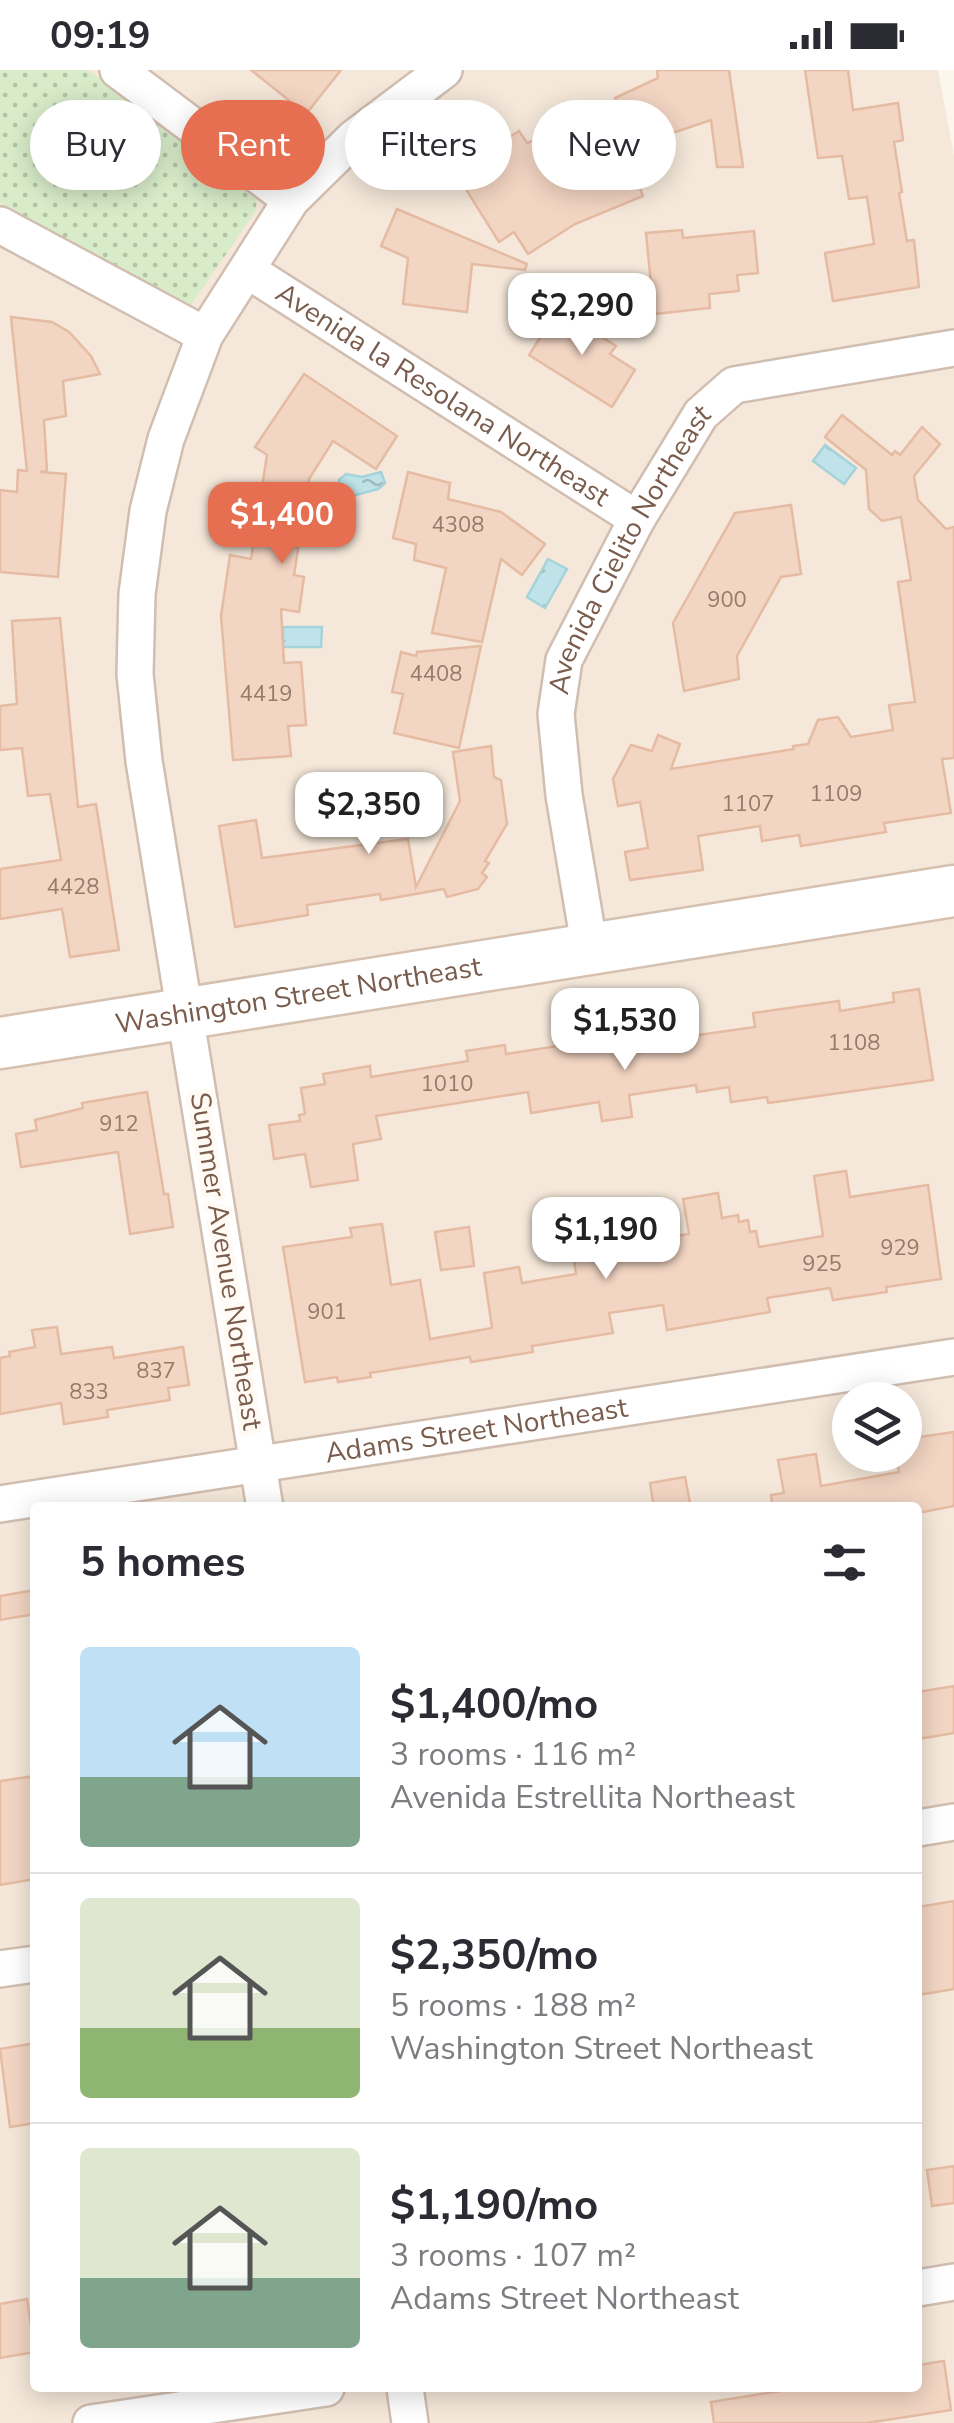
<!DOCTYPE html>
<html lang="en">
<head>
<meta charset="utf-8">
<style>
  :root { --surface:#fff; --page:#f7f7f7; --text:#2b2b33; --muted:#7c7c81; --line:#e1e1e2; --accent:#e76f51 }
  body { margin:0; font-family:"Nunito Sans",sans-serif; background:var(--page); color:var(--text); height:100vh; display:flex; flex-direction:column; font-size:38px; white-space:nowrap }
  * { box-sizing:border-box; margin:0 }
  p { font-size:32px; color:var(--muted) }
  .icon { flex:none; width:55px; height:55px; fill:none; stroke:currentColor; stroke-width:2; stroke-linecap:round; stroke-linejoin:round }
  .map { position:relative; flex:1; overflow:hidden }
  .details { position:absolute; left:30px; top:1432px; width:892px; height:890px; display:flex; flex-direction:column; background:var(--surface); border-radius:10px; box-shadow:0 5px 25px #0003 }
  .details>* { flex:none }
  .hud { position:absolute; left:30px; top:30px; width:895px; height:90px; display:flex; gap:20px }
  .fabs { position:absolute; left:832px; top:1312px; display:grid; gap:20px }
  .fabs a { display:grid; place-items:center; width:90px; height:90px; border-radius:50%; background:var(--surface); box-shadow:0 5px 25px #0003; font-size:50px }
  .price { position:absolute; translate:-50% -85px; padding:0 22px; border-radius:20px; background:#fff; color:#222; font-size:32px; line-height:65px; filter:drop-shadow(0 2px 5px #0008) }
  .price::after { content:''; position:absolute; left:50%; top:60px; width:30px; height:22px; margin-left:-15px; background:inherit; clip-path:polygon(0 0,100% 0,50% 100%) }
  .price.selected { background:var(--accent); color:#fff }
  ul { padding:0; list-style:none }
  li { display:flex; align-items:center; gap:30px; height:250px; padding:0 50px }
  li+li { border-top:2px solid var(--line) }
  li span { display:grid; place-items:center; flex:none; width:280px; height:200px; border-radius:10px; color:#555 }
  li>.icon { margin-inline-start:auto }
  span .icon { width:120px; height:120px; fill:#fffc; stroke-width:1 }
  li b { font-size:42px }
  h2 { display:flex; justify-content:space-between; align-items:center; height:120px; padding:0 50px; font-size:42px }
  .tag { padding:0 35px; border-radius:45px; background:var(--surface); box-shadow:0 5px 25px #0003; font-size:35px; line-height:90px }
  .tag.selected { background:var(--accent); color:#fff }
  .status { display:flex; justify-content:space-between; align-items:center; height:70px; padding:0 50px; background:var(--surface); direction:ltr }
  .status svg { height:28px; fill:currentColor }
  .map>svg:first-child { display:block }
</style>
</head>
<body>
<div class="status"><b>09:19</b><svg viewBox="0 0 49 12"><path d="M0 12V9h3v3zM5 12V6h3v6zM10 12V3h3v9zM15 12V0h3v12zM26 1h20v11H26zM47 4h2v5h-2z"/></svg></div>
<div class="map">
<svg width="954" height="2353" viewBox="0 0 954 2353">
  <defs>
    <pattern id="grass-dots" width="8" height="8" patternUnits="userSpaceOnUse" patternTransform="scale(2.5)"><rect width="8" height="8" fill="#d8ecc9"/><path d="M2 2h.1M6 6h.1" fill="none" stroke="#b4c2a5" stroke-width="1.8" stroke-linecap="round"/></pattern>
    <pattern id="water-ripples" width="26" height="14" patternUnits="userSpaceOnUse" patternTransform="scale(2.5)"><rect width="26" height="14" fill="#bfe3e8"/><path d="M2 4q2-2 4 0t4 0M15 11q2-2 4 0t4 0" fill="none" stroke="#a0bbbe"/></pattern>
  </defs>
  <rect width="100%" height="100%" fill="#fdf6ec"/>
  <path fill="#f5e8da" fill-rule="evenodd" d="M0,0h938l16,85v2268h-954zM850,1330h55v55h-55zM35,1438h883v880h-883z"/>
  <polygon fill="url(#grass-dots)" points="0,0 88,0 257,130 255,142 191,235 0,133"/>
  <g fill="url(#water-ripples)" stroke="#a5d3da" stroke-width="2.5">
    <polygon points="825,375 856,398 844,414 813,391"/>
    <polygon points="381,402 385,413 378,419 352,426 340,418 339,410 346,404 362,407"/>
    <polygon points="548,489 567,499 545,538 527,527"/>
    <polygon points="283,557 322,557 321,577 283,577"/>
  </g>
  <g fill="#f3d5c3" stroke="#e6bba3" stroke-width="2.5">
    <polygon points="251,0 341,0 306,44"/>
    <polygon points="657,0 729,0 743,97 717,97 711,50 625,79 643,126 575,154 528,184 514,162 499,172 455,102 519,61 527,73 619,38 615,28 658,8"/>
    <polygon points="805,0 848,0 853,40 898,33 903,70 894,72 902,122 899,123 907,171 914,170 919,217 833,231 825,183 874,174 867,127 849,129 842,86 818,88"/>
    <polygon points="397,139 527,194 525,200 472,194 467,242 403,234 408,188 381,176"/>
    <polygon points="682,160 683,168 754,161 758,203 737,205 739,221 709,224 710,238 654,244 646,163"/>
    <polygon points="558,239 616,276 610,284 635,300 612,337 529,285"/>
    <polygon points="11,247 52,252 69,262 91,286 100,304 63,311 66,346 44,350 47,401 40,402 66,404 58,507 0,502 0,420 17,422 18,400 27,401"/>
    <polygon points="304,304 397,366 376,399 333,371 309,409 294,505 304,507 299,542 281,539 284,593 301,592 306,655 288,656 291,686 233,690 221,546 230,485 251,489 267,385 255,377"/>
    <polygon points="842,345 892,385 895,381 900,385 922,357 940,374 914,406 918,430 946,459 954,457 954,688 942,689 951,743 884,753 886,762 801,776 799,765 762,771 760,756 698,766 703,800 630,810 625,782 648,778 640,732 618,736 613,709 631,675 652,681 658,665 680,674 671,699 794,679 793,676 808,674 818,650 838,647 851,667 893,660 889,635 915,632 898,512 911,510 901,447 882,451 869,439 866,400 825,367"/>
    <polygon points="408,402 450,413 448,429 501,442 545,474 522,505 501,489 482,572 432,563 446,498 414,490 416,474 393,468"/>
    <polygon points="791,435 801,504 781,507 737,586 739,609 684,621 673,553 735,443"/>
    <polygon points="60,548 78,737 96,734 119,880 70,887 62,839 0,849 0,799 61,790 50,724 28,726 22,678 0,680 0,636 17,634 12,551"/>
    <polygon points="481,576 459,678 394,663 403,624 392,622 401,582 416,586 417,582"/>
    <polygon points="491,676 494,707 501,710 507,754 485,791 489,793 482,803 487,807 478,819 447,827 444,819 381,830 380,824 307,835 308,845 235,857 219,756 256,750 262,788 408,769 416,817 460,731 453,682"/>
    <polygon points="919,919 933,1010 768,1033 767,1027 731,1032 729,1017 697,1022 696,1015 629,1025 632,1047 602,1051 599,1032 531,1043 528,1022 376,1046 381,1069 353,1074 358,1110 311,1117 305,1084 274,1089 269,1055 300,1051 299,1045 305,1044 301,1018 325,1014 323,1004 370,996 371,1007 468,991 466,981 505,975 506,984 602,969 601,960 681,945 684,967 755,957 753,943 839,931 840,941 894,932 893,923"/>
    <polygon points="147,1022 164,1124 168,1124 173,1157 130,1164 118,1082 21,1097 16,1064 37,1060 35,1050 83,1038 82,1033"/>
    <polygon points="846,1101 850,1127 928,1115 941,1209 886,1217 887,1222 833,1230 830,1218 767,1228 770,1242 667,1260 663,1235 609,1243 613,1263 532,1276 533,1282 471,1292 470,1287 370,1303 371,1307 338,1312 337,1307 305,1312 283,1177 352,1167 350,1158 382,1154 391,1215 420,1210 430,1269 492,1258 484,1203 519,1197 522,1213 576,1204 567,1144 600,1140 605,1177 689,1164 683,1129 718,1123 722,1148 738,1145 739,1152 748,1150 750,1162 756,1161 759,1177 823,1166 814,1106"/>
    <polygon points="469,1157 474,1196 441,1200 435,1162"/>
    <polygon points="57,1257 61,1284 112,1277 114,1288 183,1277 189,1315 168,1318 170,1330 107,1340 108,1347 64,1354 61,1333 0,1344 0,1288 10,1286 9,1282 35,1277 32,1260"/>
    <polygon points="954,1362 954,1436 918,1443 918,1438 773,1438 771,1425 784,1423 778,1390 816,1384 821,1416 899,1402 895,1385 905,1385 905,1369"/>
    <polygon points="685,1407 691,1438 654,1438 650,1413"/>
    <polygon points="35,1520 35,1544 0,1550 0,1526"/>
    <polygon points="954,1616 954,1663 918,1669 918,1622"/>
    <polygon points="35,1706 35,1809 0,1815 0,1711"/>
    <polygon points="954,1831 954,1919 918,1925 918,1837"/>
    <polygon points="35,1973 35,2053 10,2057 0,1979"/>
    <polygon points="954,2096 954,2133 932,2136 927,2100"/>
    <polygon points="27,2229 35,2282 0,2288 0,2234"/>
    <polygon points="944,2291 951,2340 867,2353 714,2353 711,2332 799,2318 918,2318 918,2295"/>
  </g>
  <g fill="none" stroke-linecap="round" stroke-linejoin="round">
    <g stroke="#d1beb0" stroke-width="40">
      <g id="street">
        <polyline points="118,0 291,130"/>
        <polyline points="0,155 205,265"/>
        <path id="s1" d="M247,200l390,249"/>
        <path id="s2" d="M590,880l-26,-155 -8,-81 8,-54 73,-141 64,-105 33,-29 220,-37"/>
        <path id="s3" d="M0,1434l954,-147"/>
        <polyline points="265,1438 144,691 135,604 137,524 148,441 166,369 205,265 291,130 354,68 444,0"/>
        <polyline points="918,1758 954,1752"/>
        <polyline points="0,1899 35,1894"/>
        <polyline points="918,2218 954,2212"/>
        <polyline points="405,2318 410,2353"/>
        <polyline points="91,2353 326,2318"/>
      </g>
    </g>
    <g stroke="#d6c0b0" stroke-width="55">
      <g id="secondary">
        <path id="s4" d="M0,973l954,-152"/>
      </g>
    </g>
    <use href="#street" stroke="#fff" stroke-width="35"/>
    <use href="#secondary" stroke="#fff" stroke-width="50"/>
  </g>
  <g text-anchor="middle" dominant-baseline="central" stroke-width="10" stroke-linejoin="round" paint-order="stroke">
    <g font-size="22" fill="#987a6a">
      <text x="458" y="455">4308</text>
      <text x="727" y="530">900</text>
      <text x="436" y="604">4408</text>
      <text x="266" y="624">4419</text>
      <text x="836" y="724">1109</text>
      <text x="748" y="734">1107</text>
      <text x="73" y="817">4428</text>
      <text x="854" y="973">1108</text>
      <text x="447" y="1014">1010</text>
      <text x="119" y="1054">912</text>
      <text x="900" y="1178">929</text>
      <text x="822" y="1194">925</text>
      <text x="327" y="1242">901</text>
      <text x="156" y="1301">837</text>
      <text x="89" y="1322">833</text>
    </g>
    <g font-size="28" fill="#7a5c4d" stroke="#fffaf3">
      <text stroke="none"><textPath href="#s1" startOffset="232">Avenida la Resolana Northeast</textPath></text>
      <text stroke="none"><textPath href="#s2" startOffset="420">Avenida Cielito Northeast</textPath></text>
      <text stroke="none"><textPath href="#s4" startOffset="302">Washington Street Northeast</textPath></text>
      <text transform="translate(226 1191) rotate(81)">Summer Avenue Northeast</text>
      <text stroke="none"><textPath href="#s3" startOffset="482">Adams Street Northeast</textPath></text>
    </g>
  </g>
</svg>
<div class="fabs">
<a><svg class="icon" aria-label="layers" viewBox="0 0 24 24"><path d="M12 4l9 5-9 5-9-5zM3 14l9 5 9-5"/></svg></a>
</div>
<b class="price" style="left:582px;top:288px">$2,290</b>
<b class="price selected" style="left:282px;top:497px">$1,400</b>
<b class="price" style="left:369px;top:787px">$2,350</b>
<b class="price" style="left:625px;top:1003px">$1,530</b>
<b class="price" style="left:606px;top:1212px">$1,190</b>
<div class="hud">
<a class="tag">Buy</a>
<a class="tag selected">Rent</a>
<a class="tag">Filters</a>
<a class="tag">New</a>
</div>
<section class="details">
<h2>5 homes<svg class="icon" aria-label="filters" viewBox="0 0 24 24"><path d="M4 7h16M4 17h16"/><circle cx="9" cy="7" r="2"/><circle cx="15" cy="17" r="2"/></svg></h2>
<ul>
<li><span style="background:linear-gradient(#bfe0f5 65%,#7fa58c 0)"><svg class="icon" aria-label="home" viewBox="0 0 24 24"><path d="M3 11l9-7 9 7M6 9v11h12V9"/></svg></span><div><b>$1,400/mo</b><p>3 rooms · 116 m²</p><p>Avenida Estrellita Northeast</p></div></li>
<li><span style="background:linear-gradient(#dfe7d0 65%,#8fb573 0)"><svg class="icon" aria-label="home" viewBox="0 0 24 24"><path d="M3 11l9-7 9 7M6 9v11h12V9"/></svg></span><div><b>$2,350/mo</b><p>5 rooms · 188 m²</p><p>Washington Street Northeast</p></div></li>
<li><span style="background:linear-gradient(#dfe7d0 65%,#7fa58c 0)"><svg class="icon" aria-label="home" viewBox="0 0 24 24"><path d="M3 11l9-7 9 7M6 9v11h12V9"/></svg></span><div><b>$1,190/mo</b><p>3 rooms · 107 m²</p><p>Adams Street Northeast</p></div></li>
</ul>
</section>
</div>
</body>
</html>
